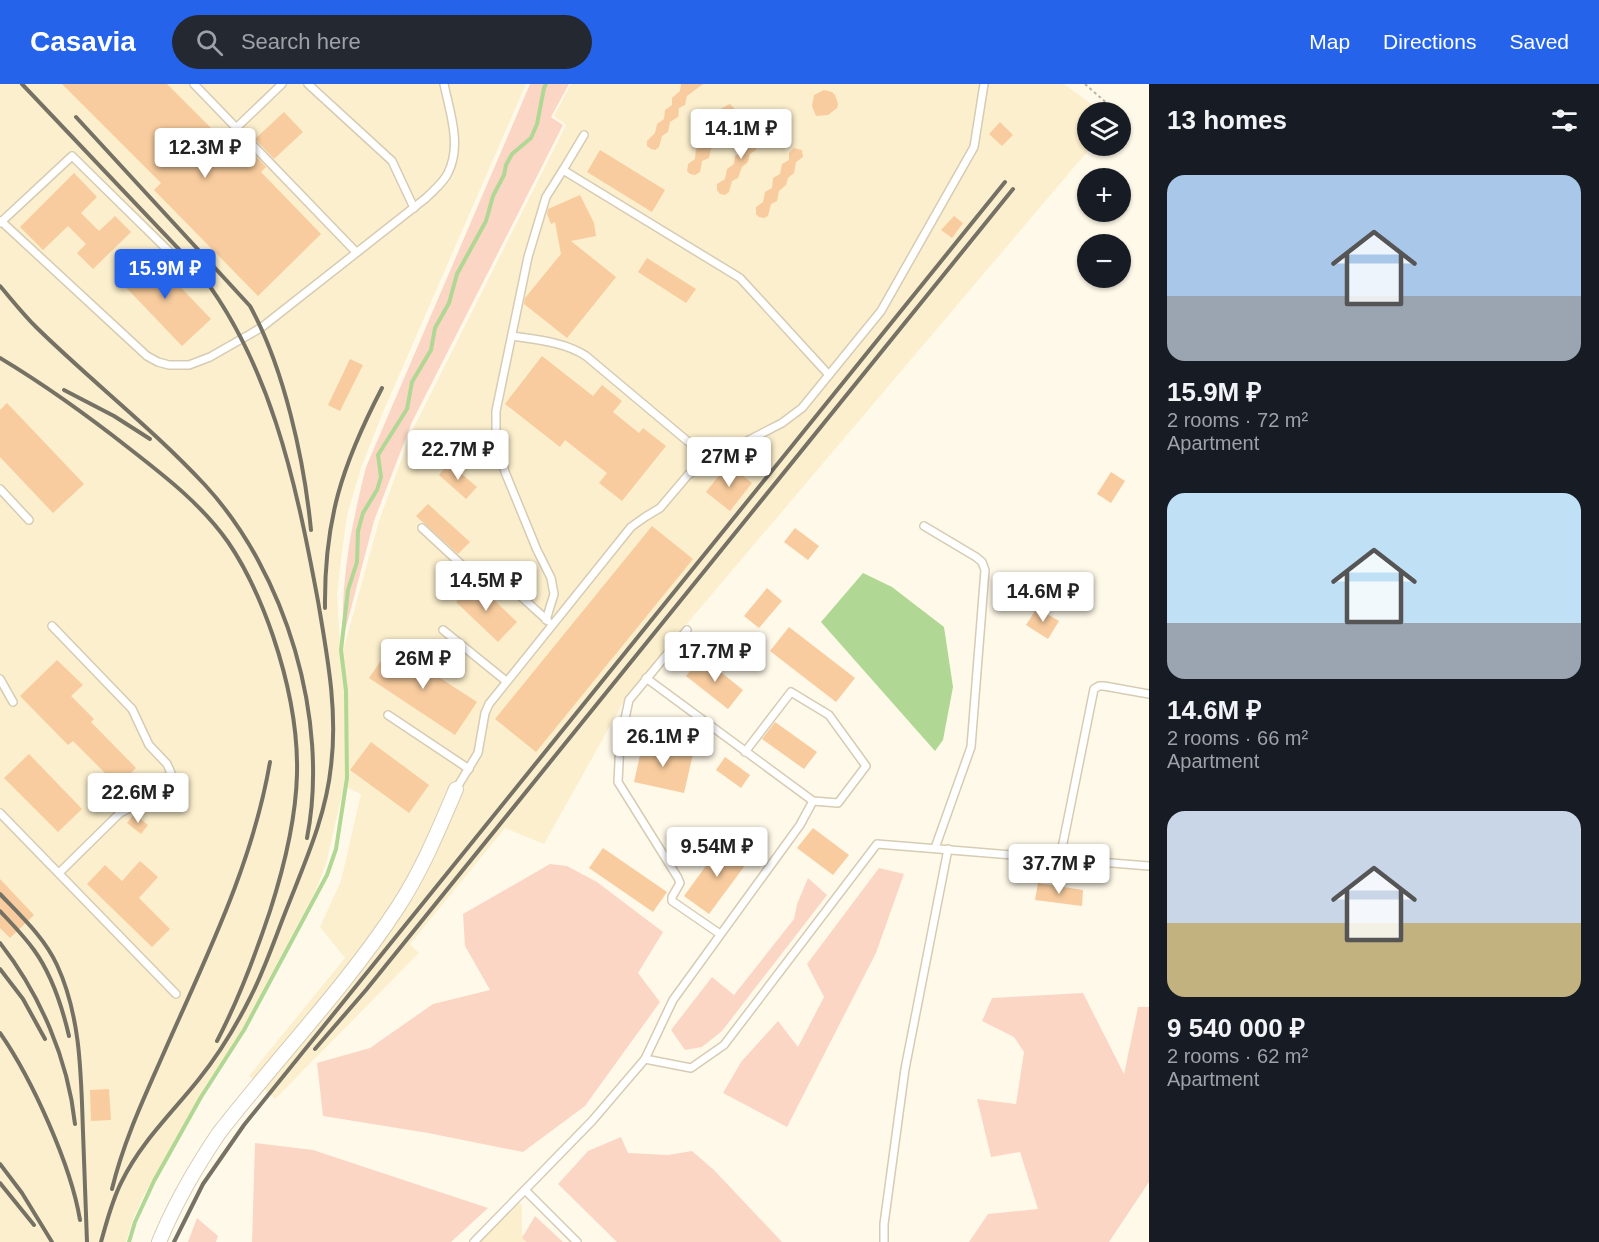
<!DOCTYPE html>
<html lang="en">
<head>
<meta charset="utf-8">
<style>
  :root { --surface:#171b24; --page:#242831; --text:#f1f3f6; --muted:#9ea1a6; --accent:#2563eb }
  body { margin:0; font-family:Arial,sans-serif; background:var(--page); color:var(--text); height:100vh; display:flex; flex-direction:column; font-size:22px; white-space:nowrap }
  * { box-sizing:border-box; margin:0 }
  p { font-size:20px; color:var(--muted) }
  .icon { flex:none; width:33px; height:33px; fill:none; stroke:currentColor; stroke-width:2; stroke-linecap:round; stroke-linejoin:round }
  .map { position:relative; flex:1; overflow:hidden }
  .details { display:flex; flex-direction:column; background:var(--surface); width:450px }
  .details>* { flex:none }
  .buttons { position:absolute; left:1077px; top:18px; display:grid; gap:12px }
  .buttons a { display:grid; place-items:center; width:54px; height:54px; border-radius:50%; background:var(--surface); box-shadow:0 2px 4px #0004; font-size:30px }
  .price { position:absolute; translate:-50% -51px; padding:0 14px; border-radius:6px; background:#fff; color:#222; font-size:20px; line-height:39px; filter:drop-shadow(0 2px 3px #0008) }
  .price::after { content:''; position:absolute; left:50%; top:36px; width:18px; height:14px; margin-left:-9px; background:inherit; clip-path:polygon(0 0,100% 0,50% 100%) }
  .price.active { background:var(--accent); color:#fff }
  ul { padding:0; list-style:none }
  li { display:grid; align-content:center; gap:12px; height:318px; padding:0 18px }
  li span { display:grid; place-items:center; height:186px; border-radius:18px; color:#555 }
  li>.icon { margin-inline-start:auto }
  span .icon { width:108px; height:108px; fill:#fffc; stroke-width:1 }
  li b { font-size:26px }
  h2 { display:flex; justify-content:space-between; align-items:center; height:72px; padding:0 18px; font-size:26px }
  header { display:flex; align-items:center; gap:36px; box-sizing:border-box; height:84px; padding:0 30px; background:var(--accent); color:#fff }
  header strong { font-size:28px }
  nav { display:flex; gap:33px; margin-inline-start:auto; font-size:21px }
  .search { width:420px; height:54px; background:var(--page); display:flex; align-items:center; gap:15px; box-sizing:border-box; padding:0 21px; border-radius:33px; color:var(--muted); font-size:22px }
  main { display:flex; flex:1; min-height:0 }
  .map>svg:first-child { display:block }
</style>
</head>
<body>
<header>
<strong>Casavia</strong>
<div class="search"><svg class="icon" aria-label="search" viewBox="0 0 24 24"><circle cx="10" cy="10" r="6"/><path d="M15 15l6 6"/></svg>Search here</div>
<nav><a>Map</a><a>Directions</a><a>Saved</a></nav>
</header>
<main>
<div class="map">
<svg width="1149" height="1158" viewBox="0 0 1149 1158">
  <rect width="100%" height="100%" fill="#fff9e9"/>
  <g fill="#fcefcd">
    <polygon points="0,0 526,0 381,333 361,384 347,431 341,475 337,510 341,574 379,437 411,349 566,41 554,32 571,0 1064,0 1102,28 1088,28 1088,62 1092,62 629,608 544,760 505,744 410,860 419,869 275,1015 249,992 345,874 320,843 341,797 361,710 344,702 326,780 316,806 235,959 207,999 143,1113 133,1135 126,1158 0,1158"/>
    <polygon points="515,1116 522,1121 522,1150 531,1158 474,1158"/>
  </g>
  <g fill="#fcd6c4">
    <path d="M530,0h39l-18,33 12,8 -151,297 -38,99 -31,118c-2,-62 8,-112 23,-172z"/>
    <polygon points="550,780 567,782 597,798 663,848 638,889 660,918 585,1022 523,1068 428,1049 323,1032 317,979 370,964 433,920 490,906 465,862 463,830"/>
    <polygon points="879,784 904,790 876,869 787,1043 723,1009 741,978 778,937 798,963 824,913 807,880"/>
    <polygon points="808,794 827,811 722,947 702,963 685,966 671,946 712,893 734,911 794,835 797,820"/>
    <polygon points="1083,909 1124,990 1138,923 1149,923 1149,1098 1109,1158 969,1158 988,1130 1038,1125 1020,1068 991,1073 977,1015 1016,1020 1024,968 1014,953 982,937 992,914"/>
    <polygon points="621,1053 628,1069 668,1071 692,1067 714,1086 782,1158 617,1158 558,1100 588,1067"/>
    <polygon points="255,1059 313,1066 488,1124 451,1158 252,1158"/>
    <polygon points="535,1132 563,1158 527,1158 522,1154"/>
    <polygon points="197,1134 218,1152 216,1158 188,1158"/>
  </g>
  <polygon fill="#b0d794" points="863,489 892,503 944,543 953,603 943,656 935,667 821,538"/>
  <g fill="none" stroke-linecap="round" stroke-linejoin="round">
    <polyline stroke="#b0d794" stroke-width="4" points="129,1158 135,1138 154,1097 201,1013 244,946 327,791 336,765 347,694 346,607 341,566 348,506 357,478 358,447 363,429 377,406 381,393 378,371 407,325 412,298 431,266 435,244 449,219 457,190 486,137 493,112 504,91 506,81 512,70 531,54 537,40 544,4 546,0"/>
  </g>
  <g fill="#f8cc9e">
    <polygon points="62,0 167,0 214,47 218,44 241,68 247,63 266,83 261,88 321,150 258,212 154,106 161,99"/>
    <polygon points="681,0 703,0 687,12 685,21 679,24 678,33 670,38 668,48 662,52 659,63 655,66 651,65 647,62 647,57 655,49 657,40 664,35 665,26 672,21 672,14 680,7"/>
    <polygon points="824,6 832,8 835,11 838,20 837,24 828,31 816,32 812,22 814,11"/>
    <polygon points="730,20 735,25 735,30 728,35 725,46 719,51 718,58 711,65 709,74 702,77 700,88 695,91 690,90 687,87 688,80 695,75 696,65 703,60 705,51 711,47 713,37 720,32 722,24"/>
    <polygon points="284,28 303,48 274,75 255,55"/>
    <polygon points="1000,38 1013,51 1002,62 989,50"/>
    <polygon points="756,41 763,42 766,49 763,55 758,56 756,66 750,70 748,78 742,83 738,94 732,97 729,108 725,111 720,110 717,106 717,100 725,95 727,85 734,80 735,72 743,67 744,58 751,53 753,44"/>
    <polygon points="794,64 802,66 803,73 796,78 794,89 788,94 786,101 779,107 777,117 771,120 768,132 764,134 759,133 756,130 756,123 763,118 765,108 772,104 773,94 780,90 782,80 789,76 789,69"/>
    <polygon points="600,66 665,106 652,128 587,88"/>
    <polygon points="74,89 97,113 81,129 99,147 115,132 131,148 93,185 77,169 86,160 68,142 43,166 20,143"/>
    <polygon points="580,111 594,139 596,152 571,157 616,193 567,254 524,220 525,214 561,170 555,138 551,140 547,130 548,125"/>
    <polygon points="954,132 963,139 952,154 941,146"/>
    <polygon points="148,169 211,235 182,262 119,196"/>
    <polygon points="647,174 696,205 686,219 638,188"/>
    <polygon points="542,272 593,312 602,301 622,317 613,328 639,349 643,344 666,362 622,417 599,399 607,389 565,356 560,363 505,320"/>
    <polygon points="350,275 363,281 340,327 328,321"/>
    <polygon points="7,319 84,400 53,429 0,373 0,326"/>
    <polygon points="449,379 477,403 466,415 439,391"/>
    <polygon points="728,380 752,399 730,427 706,408"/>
    <polygon points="1111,388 1125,397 1111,419 1097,410"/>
    <polygon points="428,420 470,458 458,470 416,432"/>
    <polygon points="652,442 693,475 536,668 495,635"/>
    <polygon points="795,444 819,462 808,476 784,458"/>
    <polygon points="475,498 517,538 498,558 456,518"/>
    <polygon points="767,504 782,517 759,544 744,532"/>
    <polygon points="1037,524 1059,537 1048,555 1026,541"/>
    <polygon points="789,543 855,594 836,618 770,567"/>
    <polygon points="391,562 477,618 455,651 369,594"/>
    <polygon points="702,573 743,606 728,625 686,592"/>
    <polygon points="57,576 83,601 71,612 94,635 91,638 136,684 118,702 73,657 68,661 20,612"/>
    <polygon points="775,638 817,668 804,685 762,655"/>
    <polygon points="371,658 429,701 409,729 350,686"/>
    <polygon points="643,658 693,670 684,709 634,698"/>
    <polygon points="29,670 82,725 58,748 4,694"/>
    <polygon points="725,673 750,691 741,704 716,686"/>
    <polygon points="134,730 148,741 141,750 127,739"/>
    <polygon points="813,744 849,771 833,791 797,764"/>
    <polygon points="724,757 749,776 709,830 684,812"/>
    <polygon points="603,764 667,808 653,828 589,784"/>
    <polygon points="140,777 158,793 139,814 170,845 152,863 87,800 105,781 122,797"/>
    <polygon points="0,795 34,831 10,854 0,844"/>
    <polygon points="1038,799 1083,806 1082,822 1035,816"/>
    <polygon points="109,1005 111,1036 91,1037 90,1006"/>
  </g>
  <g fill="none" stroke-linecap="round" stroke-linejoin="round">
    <g stroke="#d6ccb3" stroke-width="10">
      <g id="service">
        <polyline points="194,0 356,168"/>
        <polyline points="308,0 392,77 414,124"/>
        <polyline points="236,44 282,0"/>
        <polyline points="563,86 584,51"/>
        <path d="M1,137l146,135 11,6 11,3h20l21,-8 42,-24 10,-6 164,-129c7,-7 18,-16 22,-25 14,-28 2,-60 -4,-89"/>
        <polyline points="0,139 72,72 190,188"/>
        <path d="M512,252c26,4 52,6 74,20l124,104"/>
        <polyline points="0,405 29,436"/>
        <polyline points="924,442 976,473 982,478 985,486 971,663 935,764"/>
        <polyline points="422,444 464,483 470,486 493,487 548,537"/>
        <polyline points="546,536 554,510 551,494 537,466 505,388 496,355 496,327 528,173 546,113 563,86 740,194 829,291"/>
        <polyline points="52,542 132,625 149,661 167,680 171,689 145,716 120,729 59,789"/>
        <polyline points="443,546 506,597"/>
        <polyline points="687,546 629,616 620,658 618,698 678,794 680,799 672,813 672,817 720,850"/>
        <polyline points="646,594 813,717 838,719 866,682 829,631 791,608 745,668"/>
        <polyline points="0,595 13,618"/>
        <polyline points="388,631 469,685"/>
        <polyline points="456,705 478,669 485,629 489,620 631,443 645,433 660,424 688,391 710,376 782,339 802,324 881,227 974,63 984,0"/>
        <polyline points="0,729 176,910"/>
        <polyline points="1060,774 1094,605 1099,602 1104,602 1149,610"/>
        <polyline points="645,975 691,984 724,961 877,760 1149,782"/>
        <polyline points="525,1106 577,1158"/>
        <polyline points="474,1158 592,1037 645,975 673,916 800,741 813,717"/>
        <polyline points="884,1158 884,1140 905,985 948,765"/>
      </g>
    </g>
    <g stroke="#d6ccb3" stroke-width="16">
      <path id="minor" d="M159,1158c16,-39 37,-75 60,-109 59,-76 126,-145 179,-226 24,-37 41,-78 58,-118"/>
    </g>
    <polyline stroke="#b9b3a5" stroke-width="2" stroke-dasharray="3 3" stroke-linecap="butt" points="1085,0 1110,22"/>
    <use href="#service" stroke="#fff" stroke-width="7"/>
    <use href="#minor" stroke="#fff" stroke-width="14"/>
    <g stroke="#757164" stroke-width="4">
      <path d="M22,0l170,179c78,94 104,220 126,338 9,54 20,109 13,165 -5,50 -26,96 -44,142 -12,30 -22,61 -37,90 -14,28 -31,56 -51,81 -27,34 -58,63 -77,102 -10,19 -15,40 -21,61"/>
      <path d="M76,33l174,189c34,62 54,153 61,224"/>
      <path d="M0,202c12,14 23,28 36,41 55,54 116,101 169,158 81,88 125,235 102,353"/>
      <path d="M0,274c45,27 88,58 130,91 36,28 72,56 98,93 20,29 34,62 45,94 35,104 30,172 -3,275 -15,45 -31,88 -53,130"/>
      <polyline points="64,306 114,332 150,355"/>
      <path d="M325,524c-1,-88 17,-143 57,-220"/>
      <path d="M0,810c21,22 44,43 57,71 24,52 24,110 26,167 1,37 3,73 4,110"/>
      <path d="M0,827c12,13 24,25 34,39 18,25 28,56 35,86"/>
      <path d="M0,859c40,51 68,116 75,181"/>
      <polyline points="0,885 23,915 45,955"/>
      <path d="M0,949c32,46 71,132 80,187"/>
      <polyline points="315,965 366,906 1013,105"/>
      <polyline points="0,1080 22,1109 52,1158"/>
      <polyline points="0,1099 34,1141"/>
      <path d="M112,1105c11,-46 31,-89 50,-132 42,-96 90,-190 108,-295"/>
      <polyline points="174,1158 203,1100 244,1041 1005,98"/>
    </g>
  </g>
</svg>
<div class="buttons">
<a><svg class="icon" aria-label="layers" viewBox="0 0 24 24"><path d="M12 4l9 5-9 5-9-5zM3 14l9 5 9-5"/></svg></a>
<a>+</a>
<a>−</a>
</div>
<b class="price" style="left:741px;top:76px">14.1M ₽</b>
<b class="price" style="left:205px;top:95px">12.3M ₽</b>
<b class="price active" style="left:165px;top:216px">15.9M ₽</b>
<b class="price" style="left:458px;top:397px">22.7M ₽</b>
<b class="price" style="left:729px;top:404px">27M ₽</b>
<b class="price" style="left:486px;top:528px">14.5M ₽</b>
<b class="price" style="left:1043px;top:539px">14.6M ₽</b>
<b class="price" style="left:715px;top:599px">17.7M ₽</b>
<b class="price" style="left:423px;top:606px">26M ₽</b>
<b class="price" style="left:663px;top:684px">26.1M ₽</b>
<b class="price" style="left:138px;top:740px">22.6M ₽</b>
<b class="price" style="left:717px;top:794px">9.54M ₽</b>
<b class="price" style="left:1059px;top:811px">37.7M ₽</b>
</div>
<section class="details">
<h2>13 homes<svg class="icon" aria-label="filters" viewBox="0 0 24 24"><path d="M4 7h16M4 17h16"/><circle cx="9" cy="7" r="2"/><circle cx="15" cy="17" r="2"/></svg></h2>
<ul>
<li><span style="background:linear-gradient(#a9c7e8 65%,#9aa5b1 0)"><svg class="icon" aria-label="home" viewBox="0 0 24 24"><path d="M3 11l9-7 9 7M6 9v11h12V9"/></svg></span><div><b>15.9M ₽</b><p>2 rooms · 72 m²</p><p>Apartment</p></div></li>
<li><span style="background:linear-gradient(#bfe0f5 70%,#9aa5b1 0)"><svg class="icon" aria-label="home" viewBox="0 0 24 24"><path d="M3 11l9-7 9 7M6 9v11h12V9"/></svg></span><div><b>14.6M ₽</b><p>2 rooms · 66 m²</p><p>Apartment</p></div></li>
<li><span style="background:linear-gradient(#c9d6e8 60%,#c2b280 0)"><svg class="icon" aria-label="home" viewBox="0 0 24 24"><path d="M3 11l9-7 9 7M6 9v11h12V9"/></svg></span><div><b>9 540 000 ₽</b><p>2 rooms · 62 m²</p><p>Apartment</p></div></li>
</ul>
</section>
</main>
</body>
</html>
